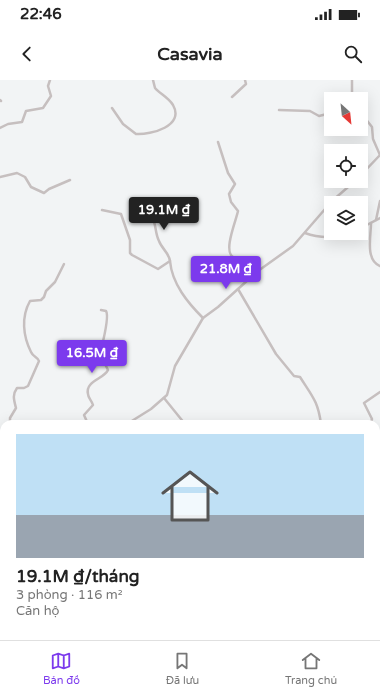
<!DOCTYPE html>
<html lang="vi">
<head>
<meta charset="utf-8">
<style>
  :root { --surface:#fff; --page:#f2f2f2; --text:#222; --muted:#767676; --line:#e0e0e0; --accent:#7c3aed }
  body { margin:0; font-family:"Varela Round",sans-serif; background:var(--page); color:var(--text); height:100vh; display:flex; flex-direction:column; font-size:15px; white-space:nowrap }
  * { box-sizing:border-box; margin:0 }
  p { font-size:13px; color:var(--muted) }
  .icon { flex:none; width:22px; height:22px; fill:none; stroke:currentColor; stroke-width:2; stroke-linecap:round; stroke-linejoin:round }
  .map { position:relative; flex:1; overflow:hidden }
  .panel { position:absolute; left:0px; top:340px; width:380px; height:220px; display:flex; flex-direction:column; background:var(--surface); border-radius:12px 12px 0 0; box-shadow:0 4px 16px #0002 }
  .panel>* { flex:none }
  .needle { width:26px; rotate:153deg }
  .fabs { position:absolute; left:324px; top:12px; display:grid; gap:8px }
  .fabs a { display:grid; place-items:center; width:44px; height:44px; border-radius:0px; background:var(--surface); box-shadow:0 4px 16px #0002; font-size:20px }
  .price { position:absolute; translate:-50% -34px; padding:0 9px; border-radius:4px; background:var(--accent); color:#fff; font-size:13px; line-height:26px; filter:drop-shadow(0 1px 2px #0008) }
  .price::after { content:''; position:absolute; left:50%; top:24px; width:12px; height:9px; margin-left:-6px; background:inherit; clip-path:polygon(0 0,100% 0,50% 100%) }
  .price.selected { background:#222; color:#fff }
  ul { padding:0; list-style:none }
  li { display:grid; align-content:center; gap:8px; height:212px; padding:0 16px }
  li span { display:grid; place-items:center; height:124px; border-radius:0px; color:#555 }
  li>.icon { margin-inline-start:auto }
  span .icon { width:72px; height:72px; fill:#fffc; stroke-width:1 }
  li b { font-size:17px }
  .status { display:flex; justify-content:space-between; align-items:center; height:28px; padding:0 20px; background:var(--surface); direction:ltr }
  .status svg { height:11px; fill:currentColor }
  header { display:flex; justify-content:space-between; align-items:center; height:52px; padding:0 16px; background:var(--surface); font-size:18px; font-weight:700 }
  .tab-bar { display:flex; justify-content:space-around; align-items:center; height:56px; border-top:1px solid var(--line); background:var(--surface); font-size:11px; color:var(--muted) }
  .tab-bar a { display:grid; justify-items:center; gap:2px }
  .tab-bar .selected { color:var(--accent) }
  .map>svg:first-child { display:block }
</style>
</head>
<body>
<div class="status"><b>22:46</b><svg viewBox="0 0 49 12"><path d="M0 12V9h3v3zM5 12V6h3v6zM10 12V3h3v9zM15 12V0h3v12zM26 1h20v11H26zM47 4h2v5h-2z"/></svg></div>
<header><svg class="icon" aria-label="back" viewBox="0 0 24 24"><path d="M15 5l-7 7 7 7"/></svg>Casavia<svg class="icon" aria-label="search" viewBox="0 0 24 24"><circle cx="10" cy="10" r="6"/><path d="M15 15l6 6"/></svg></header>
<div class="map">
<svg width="380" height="560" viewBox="0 0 380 560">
  <rect width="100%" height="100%" fill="#f2f4f5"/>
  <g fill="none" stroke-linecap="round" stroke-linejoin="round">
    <g stroke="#c6bfbf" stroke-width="2.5">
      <polyline points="352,0 352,19"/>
      <polyline points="232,17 246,4 245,0"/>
      <polyline points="345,19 351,19"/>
      <polyline points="0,20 1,21"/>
      <path d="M112,28l11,16 13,10c15,1 49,-8 37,-29 -5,-8 -13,-11 -18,-17l-2,-8"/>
      <polyline points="279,30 310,31 319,36 331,33"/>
      <polyline points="361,33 372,47 373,59 380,75"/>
      <polyline points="0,48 8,44 22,42 26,31 43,28 51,16 48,6 50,0"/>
      <path d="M218,62l10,31 7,11 -6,10 2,8 7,9c-2,10 -15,40 -5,46 10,6 16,4 25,14"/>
      <polyline points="361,95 380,75"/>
      <polyline points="0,97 17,93 25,97 31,107 44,113 49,109 70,100"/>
      <path d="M102,130l19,4 9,26v13l2,2 26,14 12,-8c2,23 18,42 33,57"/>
      <path d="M143,130c16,9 10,19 16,31 3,8 10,12 11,20"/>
      <polyline points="376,140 380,121"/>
      <path d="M371,143c0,13 -6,37 9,43"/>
      <polyline points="361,148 380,138"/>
      <path d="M305,153c13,5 33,6 46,0"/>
      <path d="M238,209l38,65 18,22 6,1c12,19 18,24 21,47"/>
      <polyline points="164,318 185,344"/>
      <path d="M10,344v-6l6,-10c-2,-8 -4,-13 1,-20h7l4,-2 11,-25c-1,-4 -6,-4 -8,-9 -8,-16 -10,-35 -1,-51l11,-1 3,-3 2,-6 9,-9 9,-18"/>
      <path d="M88,344l-4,-9 9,-10c-1,-4 -5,-7 -5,-11 -3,-13 16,-15 20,-24l-8,-16c2,-9 10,-37 6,-43l-5,-1"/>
      <polyline points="127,344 151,329 167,315 175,286 203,238 218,227 258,191 293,166 332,121 355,101"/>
      <polyline points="370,344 372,339 364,323 380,312"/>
      <polyline points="376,355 378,361 377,373"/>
      <polyline points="0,364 4,361"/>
      <polyline points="0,397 4,395"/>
      <polyline points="376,482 380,482"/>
      <polyline points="376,536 380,534"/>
      <polyline points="40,556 41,560"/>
      <polyline points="130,556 132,560"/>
      <polyline points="276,556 279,559 278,560"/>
      <polyline points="315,560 318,556"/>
    </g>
  </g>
</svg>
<div class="fabs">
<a><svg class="needle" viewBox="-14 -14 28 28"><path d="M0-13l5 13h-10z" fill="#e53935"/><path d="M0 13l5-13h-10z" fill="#767676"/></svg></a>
<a><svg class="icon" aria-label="locate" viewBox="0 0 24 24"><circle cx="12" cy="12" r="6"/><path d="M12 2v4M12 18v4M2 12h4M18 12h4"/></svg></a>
<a><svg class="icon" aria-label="layers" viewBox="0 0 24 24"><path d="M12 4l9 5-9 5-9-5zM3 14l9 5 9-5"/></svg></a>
</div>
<b class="price selected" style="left:164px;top:151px">19.1M ₫</b>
<b class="price" style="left:226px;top:210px">21.8M ₫</b>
<b class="price" style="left:92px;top:294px">16.5M ₫</b>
<section class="panel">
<ul>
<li><span style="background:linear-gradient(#bfe0f5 65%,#9aa5b1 0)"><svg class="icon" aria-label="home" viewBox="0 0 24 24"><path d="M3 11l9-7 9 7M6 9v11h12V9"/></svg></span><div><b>19.1M ₫/tháng</b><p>3 phòng · 116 m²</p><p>Căn hộ</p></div></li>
</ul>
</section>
</div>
<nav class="tab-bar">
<a class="selected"><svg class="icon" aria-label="map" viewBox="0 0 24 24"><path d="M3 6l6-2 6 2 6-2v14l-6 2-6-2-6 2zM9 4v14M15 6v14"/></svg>Bản đồ</a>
<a><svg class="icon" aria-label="saved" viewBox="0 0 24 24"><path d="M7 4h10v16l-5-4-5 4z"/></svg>Đã lưu</a>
<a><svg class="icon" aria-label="home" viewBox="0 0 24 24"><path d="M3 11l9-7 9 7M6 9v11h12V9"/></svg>Trang chủ</a>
</nav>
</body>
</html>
